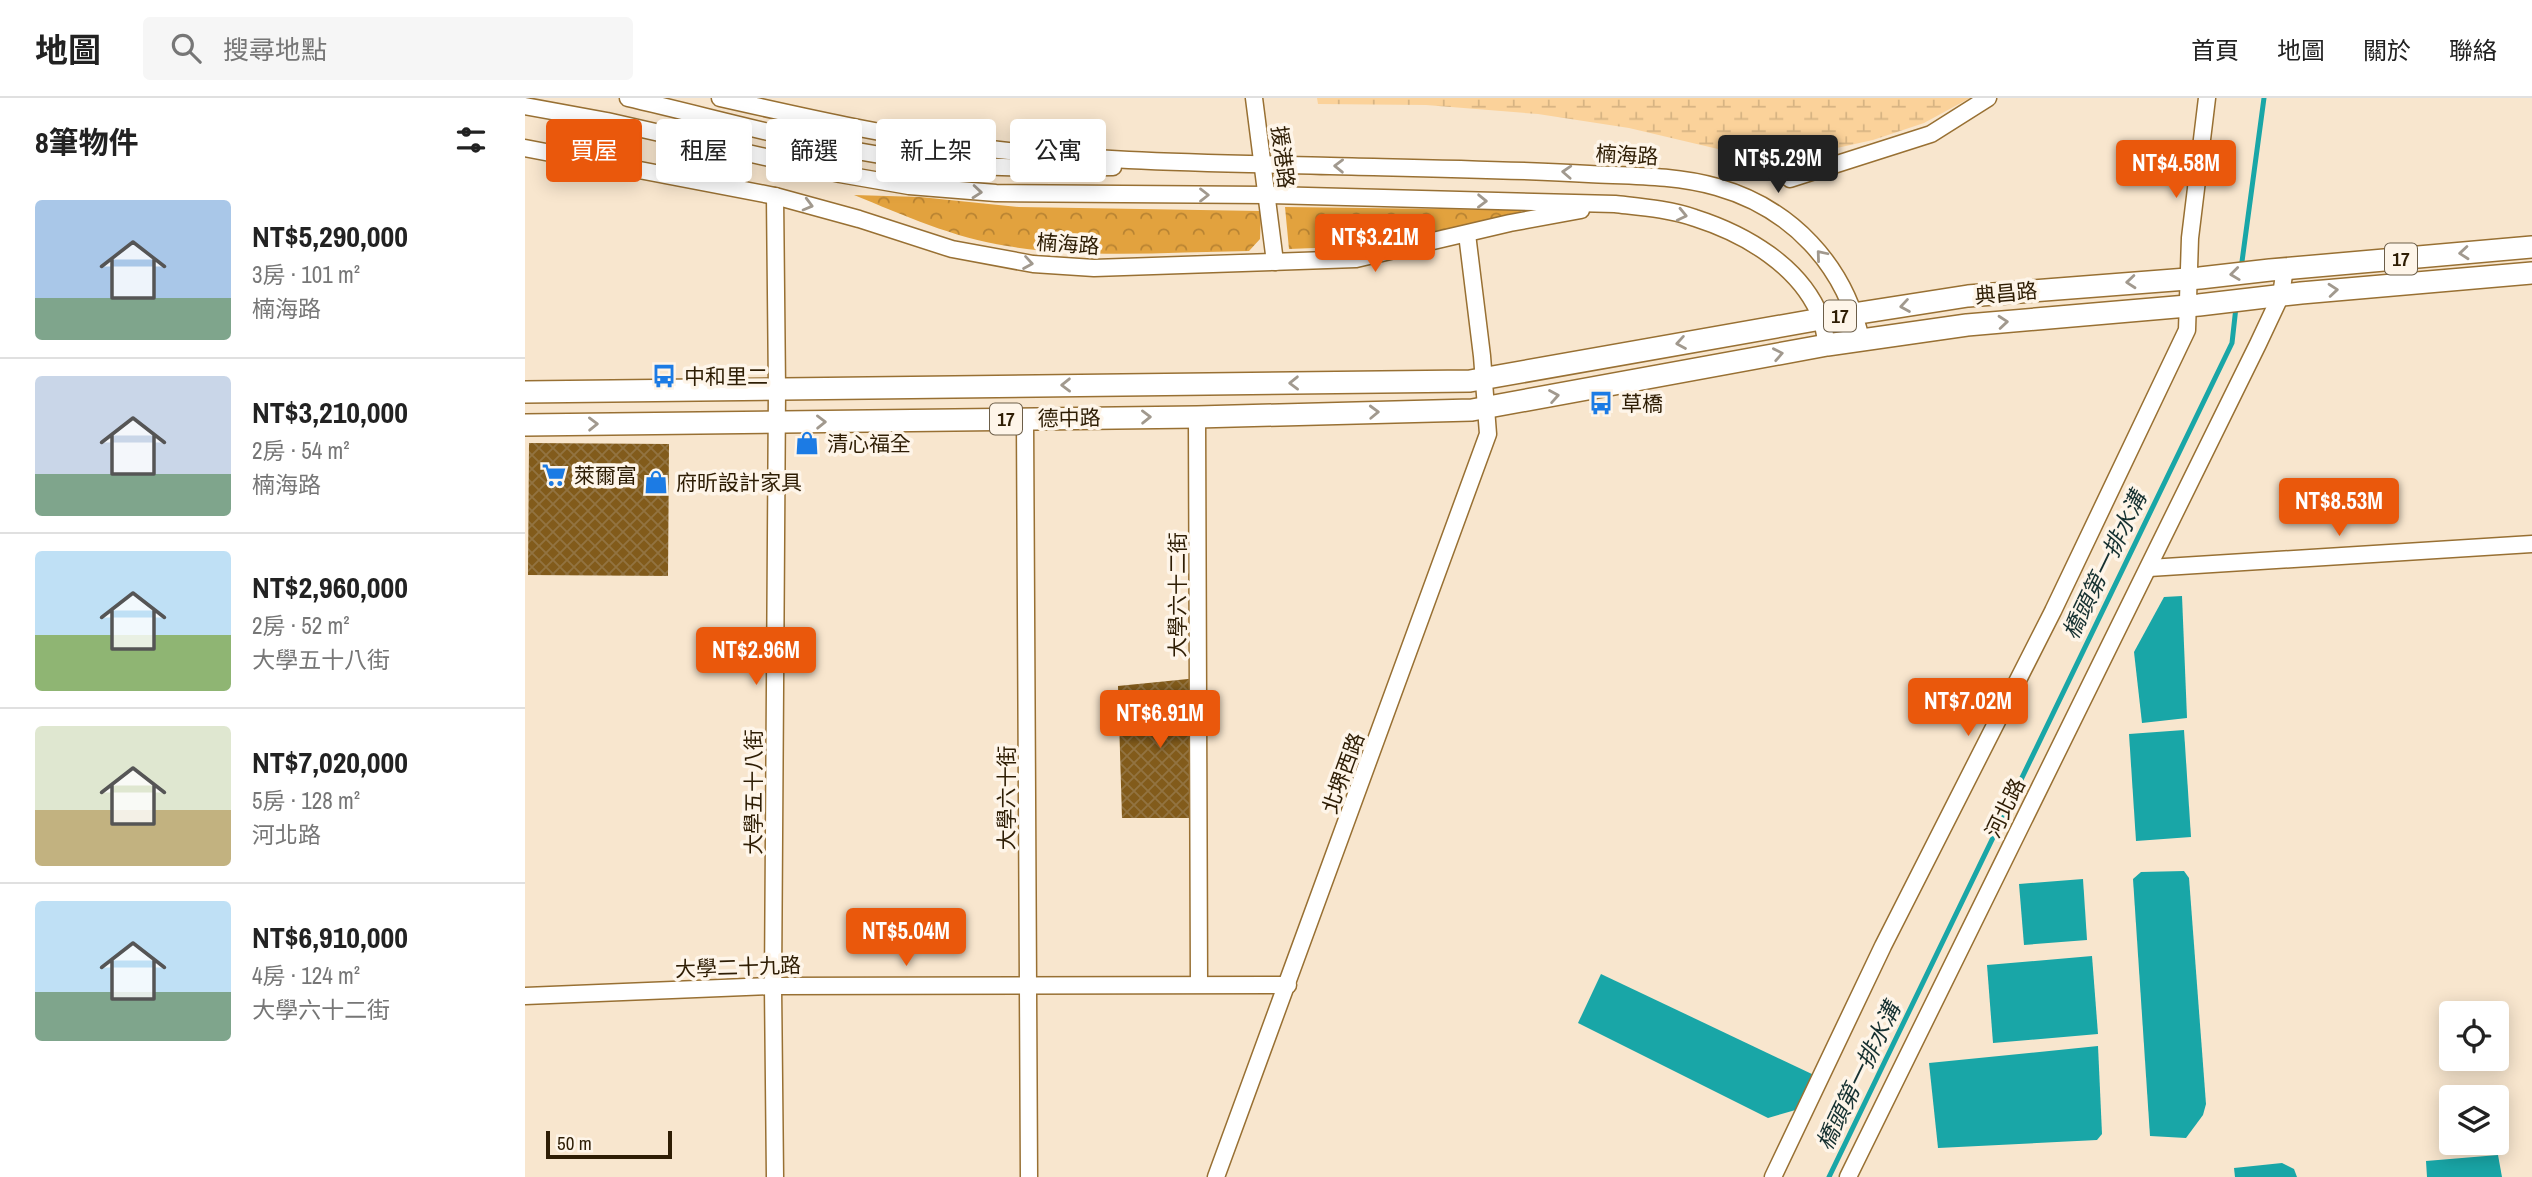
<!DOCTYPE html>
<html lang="zh-TW">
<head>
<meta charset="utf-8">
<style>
  :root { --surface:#fff; --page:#f6f6f6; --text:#222; --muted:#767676; --line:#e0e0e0; --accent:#ea580c }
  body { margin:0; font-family:"Archivo Narrow","Noto Sans TC",sans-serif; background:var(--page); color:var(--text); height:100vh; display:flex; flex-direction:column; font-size:26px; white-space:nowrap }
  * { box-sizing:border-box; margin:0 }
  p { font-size:23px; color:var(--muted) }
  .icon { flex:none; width:38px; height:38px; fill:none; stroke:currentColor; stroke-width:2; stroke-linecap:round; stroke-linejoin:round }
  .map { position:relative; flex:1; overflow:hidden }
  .drawer { display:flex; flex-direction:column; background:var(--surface); width:525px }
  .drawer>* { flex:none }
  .banner { position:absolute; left:21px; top:21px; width:665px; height:63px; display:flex; gap:14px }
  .tools { position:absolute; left:1914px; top:903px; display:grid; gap:14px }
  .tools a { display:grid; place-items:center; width:70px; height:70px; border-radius:7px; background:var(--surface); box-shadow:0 4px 18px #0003; font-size:35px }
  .scale { position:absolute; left:21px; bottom:18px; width:126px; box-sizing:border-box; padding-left:7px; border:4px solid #2e1d04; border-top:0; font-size:19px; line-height:24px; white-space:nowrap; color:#2e1d04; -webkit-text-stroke:5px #fef5e9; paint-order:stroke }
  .price { position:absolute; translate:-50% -60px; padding:0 16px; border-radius:7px; background:var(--accent); color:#fff; font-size:23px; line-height:46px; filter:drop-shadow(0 2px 4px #0008) }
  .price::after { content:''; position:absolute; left:50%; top:42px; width:21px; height:16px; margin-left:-10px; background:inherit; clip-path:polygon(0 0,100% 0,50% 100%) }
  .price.on { background:#222; color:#fff }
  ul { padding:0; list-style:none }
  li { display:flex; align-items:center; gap:21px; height:175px; padding:0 35px }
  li+li { border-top:2px solid var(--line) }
  li span { display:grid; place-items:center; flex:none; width:196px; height:140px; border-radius:7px; color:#555 }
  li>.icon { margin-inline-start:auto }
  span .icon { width:84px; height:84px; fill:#fffc; stroke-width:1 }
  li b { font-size:30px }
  h2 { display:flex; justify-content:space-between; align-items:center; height:84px; padding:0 35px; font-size:30px }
  .tag { padding:0 24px; border-radius:7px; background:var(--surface); box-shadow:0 4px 18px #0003; font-size:24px; line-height:63px }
  .tag.on { background:var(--accent); color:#fff }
  header { display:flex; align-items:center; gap:42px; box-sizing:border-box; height:98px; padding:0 35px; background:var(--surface); border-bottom:2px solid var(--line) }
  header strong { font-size:33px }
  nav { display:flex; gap:38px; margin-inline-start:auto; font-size:24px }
  .search { width:490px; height:63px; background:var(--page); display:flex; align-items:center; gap:18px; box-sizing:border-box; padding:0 24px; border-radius:7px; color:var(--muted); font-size:26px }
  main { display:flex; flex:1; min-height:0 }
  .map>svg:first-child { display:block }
</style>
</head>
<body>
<header>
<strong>地圖</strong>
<div class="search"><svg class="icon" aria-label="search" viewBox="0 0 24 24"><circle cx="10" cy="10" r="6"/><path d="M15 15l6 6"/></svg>搜尋地點</div>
<nav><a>首頁</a><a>地圖</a><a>關於</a><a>聯絡</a></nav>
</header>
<main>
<section class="drawer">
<h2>8筆物件<svg class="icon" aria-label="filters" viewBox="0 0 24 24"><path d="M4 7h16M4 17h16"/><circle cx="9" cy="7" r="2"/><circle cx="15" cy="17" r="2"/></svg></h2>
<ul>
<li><span style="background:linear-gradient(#a9c7e8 70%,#7fa58c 0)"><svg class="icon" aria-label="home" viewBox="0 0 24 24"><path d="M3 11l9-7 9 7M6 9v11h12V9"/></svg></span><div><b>NT$5,290,000</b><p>3房 · 101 m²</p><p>楠海路</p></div></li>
<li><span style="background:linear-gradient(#c9d6e8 70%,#7fa58c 0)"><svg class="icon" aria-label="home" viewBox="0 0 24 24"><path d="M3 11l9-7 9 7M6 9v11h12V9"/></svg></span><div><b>NT$3,210,000</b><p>2房 · 54 m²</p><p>楠海路</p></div></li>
<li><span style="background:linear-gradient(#bfe0f5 60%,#8fb573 0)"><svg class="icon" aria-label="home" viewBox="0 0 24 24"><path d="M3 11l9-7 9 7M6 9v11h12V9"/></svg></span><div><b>NT$2,960,000</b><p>2房 · 52 m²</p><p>大學五十八街</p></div></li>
<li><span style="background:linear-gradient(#dfe7d0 60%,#c2b280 0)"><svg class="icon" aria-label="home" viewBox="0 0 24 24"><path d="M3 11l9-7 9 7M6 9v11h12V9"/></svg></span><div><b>NT$7,020,000</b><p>5房 · 128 m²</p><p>河北路</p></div></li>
<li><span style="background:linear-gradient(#bfe0f5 65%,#7fa58c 0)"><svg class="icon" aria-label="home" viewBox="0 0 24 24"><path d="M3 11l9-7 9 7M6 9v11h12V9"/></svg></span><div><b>NT$6,910,000</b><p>4房 · 124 m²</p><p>大學六十二街</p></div></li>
</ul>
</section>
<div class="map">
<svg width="2007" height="1079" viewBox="0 0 2007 1079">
  <defs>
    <pattern id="forest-crowns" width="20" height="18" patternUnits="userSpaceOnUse" patternTransform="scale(1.75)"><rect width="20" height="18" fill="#e2a23e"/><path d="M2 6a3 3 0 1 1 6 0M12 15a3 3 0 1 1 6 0" fill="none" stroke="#b88332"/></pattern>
    <pattern id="wetland-marsh" width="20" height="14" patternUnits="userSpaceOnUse" patternTransform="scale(1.75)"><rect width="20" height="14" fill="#fbd29a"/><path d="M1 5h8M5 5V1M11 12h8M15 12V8" fill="none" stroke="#d7b483"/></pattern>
    <pattern id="building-cross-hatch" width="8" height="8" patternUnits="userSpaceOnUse" patternTransform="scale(1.75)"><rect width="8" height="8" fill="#825b1b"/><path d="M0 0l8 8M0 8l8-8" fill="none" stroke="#927341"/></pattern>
  </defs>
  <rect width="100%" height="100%" fill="#f8e6ce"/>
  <g fill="url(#forest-crowns)">
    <path d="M329,97l66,2 99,10 242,4 -1,28 -11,12c-80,1 -163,8 -242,-5 -53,-8 -104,-31 -153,-51z"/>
    <polygon points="760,109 994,112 998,115 865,147 764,151"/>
  </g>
  <polygon fill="url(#wetland-marsh)" points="792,0 1445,0 1399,25 1348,42 1248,64 1104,30 1013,16 901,7 793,6"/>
  <g fill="#19a6a7">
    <polygon points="1657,498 1662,620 1617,625 1609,554 1639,499"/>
    <polygon points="1659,632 1666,739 1611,743 1604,636"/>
    <polygon points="1659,773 1664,780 1681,1006 1678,1017 1661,1040 1625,1038 1608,781 1616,774"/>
    <polygon points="1558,781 1562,842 1499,847 1494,786"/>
    <polygon points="1567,858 1573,936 1468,945 1462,867"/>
    <polygon points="1076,876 1289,977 1274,1011 1243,1020 1053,925"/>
    <polygon points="1573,948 1577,1036 1572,1042 1413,1050 1404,965"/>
    <polygon points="1973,1057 1977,1079 1902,1079 1901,1063"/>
    <polygon points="1757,1065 1769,1071 1772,1079 1710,1079 1709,1070"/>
  </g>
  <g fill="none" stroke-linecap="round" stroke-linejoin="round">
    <g stroke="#19a6a7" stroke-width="5">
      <polyline points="1716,171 1739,0"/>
      <polyline points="1304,1079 1707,245 1711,209"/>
    </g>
  </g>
  <g fill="url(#building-cross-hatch)">
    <polygon points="4,345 144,346 143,478 3,477"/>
    <polygon points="673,580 674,720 597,720 593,588"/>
  </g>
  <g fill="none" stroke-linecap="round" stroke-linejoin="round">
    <g stroke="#987033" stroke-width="19">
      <g id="minor">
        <path d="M103,0c100,23 201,53 304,64 59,7 122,6 181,5"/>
        <path d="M195,0c84,19 168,38 254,49 117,15 238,16 356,19 86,2 173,3 259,8 42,2 86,1 128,13 74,21 128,78 144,153"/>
        <polyline points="729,0 750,164"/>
        <path d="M0,8l82,15 233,53 69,12 87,7 271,2 348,9c26,3 54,5 80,14 50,16 106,48 126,100 3,9 4,18 6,27"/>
        <polyline points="0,50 250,98 334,121 427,151 508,166 569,170 831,161 985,125 1056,112"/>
        <polyline points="1265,81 1406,36 1463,0"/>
        <polyline points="672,319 674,886"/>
        <polyline points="500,321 504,1079"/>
        <polyline points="1624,470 2007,446"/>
        <polyline points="0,898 248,888 763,887"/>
        <polyline points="250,1079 248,888 252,291 250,98"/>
        <polyline points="691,1079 963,336 957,258 942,136"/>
        <polyline points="1248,1079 1358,848 1528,513 1662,232 1665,140 1682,0"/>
        <polyline points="1323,1079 1733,246 1756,197 1760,170"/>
      </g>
    </g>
    <g stroke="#987033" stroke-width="24">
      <g id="major">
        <polyline points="0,294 945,283 1296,221 1443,198 1675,180 1745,172 2007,149"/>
        <polyline points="0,327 672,319 947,312 1302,247 1442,227 1674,207 1776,195 2007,175"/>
      </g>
    </g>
    <use href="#minor" stroke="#fff" stroke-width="16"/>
    <use href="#major" stroke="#fff" stroke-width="21"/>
  </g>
  <defs><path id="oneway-chevron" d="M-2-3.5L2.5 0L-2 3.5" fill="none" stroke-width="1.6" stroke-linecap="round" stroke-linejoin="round" transform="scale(1.75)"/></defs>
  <g stroke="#a1998e">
    <use href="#oneway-chevron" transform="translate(814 68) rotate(-179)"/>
    <use href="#oneway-chevron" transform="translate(1042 74) rotate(-177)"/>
    <use href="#oneway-chevron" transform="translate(452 94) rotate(5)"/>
    <use href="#oneway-chevron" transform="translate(679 97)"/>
    <use href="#oneway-chevron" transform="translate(957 103) rotate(1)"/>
    <use href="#oneway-chevron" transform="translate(283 107) rotate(15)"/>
    <use href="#oneway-chevron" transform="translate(1157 117) rotate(13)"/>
    <use href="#oneway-chevron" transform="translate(1939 155) rotate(175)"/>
    <use href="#oneway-chevron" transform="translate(1296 157) rotate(-130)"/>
    <use href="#oneway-chevron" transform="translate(503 165) rotate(9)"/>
    <use href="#oneway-chevron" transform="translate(1710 176) rotate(173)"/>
    <use href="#oneway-chevron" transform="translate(1606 184) rotate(175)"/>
    <use href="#oneway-chevron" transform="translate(1808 192) rotate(-5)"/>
    <use href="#oneway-chevron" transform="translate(1380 208) rotate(171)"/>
    <use href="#oneway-chevron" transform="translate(1478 224) rotate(-5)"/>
    <use href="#oneway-chevron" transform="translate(1156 245) rotate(170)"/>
    <use href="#oneway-chevron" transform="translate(1253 256) rotate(-11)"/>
    <use href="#oneway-chevron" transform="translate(769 285) rotate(179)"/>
    <use href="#oneway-chevron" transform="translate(541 287) rotate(179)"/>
    <use href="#oneway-chevron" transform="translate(1029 298) rotate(-10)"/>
    <use href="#oneway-chevron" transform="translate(849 314) rotate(-2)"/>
    <use href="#oneway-chevron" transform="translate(621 319) rotate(-1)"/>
    <use href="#oneway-chevron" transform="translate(296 324) rotate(-1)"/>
    <use href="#oneway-chevron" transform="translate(68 326) rotate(-1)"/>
  </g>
  <defs>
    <g id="bus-bare" transform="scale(1.89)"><path d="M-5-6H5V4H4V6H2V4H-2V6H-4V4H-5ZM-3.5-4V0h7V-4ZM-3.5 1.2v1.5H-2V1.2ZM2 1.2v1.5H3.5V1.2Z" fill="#1c7be4" stroke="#fef5e9" stroke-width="2.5" paint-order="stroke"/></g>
    <g id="shop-bare" transform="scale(1.89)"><path d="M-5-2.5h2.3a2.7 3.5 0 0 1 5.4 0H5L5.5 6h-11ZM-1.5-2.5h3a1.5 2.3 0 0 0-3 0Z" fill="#1c7be4" stroke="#fef5e9" stroke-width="2.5" paint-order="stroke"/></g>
    <g id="supermarket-bare" transform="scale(1.89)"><path d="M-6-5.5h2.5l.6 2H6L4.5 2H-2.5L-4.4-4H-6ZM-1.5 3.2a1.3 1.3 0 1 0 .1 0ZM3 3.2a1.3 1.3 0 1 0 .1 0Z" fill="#1c7be4" stroke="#fef5e9" stroke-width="2.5" paint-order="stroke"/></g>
  </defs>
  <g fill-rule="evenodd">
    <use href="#bus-bare" x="139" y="278"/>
    <use href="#bus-bare" x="1076" y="305"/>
    <use href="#shop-bare" x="282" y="345"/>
    <use href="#supermarket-bare" x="29" y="377"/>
    <use href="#shop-bare" x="131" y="384"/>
  </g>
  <g text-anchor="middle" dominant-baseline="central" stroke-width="7" stroke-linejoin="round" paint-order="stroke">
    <g fill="#fef5e9" stroke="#6c5e49" stroke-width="2">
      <rect x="1860" y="145.5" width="32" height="31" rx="5"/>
      <rect x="1299" y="202.5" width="32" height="31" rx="5"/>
      <rect x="465" y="305.5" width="32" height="31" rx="5"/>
    </g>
    <g font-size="19" font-weight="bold" fill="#2e1d04">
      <text x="1876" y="161">17</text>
      <text x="1315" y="218">17</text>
      <text x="481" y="321">17</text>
    </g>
    <g font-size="21" fill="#2e1d04" stroke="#fef5e9">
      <text transform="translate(1102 57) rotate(3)">楠海路</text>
      <text transform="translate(758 59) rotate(83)">援港路</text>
      <text transform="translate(543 146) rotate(4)">楠海路</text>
      <text transform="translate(1481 195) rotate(-5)">典昌路</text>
      <text transform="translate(544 320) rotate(-1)">德中路</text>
      <text transform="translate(652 497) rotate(-90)">大學六十二街</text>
      <text transform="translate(818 675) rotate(-70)">北堺西路</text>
      <text transform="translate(228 694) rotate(-90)">大學五十八街</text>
      <text transform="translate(481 700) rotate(-90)">大學六十街</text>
      <text transform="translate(1480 710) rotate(-64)">河北路</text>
      <text transform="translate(213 869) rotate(-2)">大學二十九路</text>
    </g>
    <g font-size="21" fill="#2e1d04" stroke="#fef5e9" text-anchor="start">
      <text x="159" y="278">中和里二</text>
      <text x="1096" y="305">草橋</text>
      <text x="302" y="345">清心福全</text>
      <text x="49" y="377">萊爾富</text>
      <text x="151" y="384">府昕設計家具</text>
    </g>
    <g font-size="23" font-style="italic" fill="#153030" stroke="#fef5e9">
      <text transform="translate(1579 467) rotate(-64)">橋頭第一排水溝</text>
      <text transform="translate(1333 978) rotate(-64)">橋頭第一排水溝</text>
    </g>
  </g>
</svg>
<div class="tools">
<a><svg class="icon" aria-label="locate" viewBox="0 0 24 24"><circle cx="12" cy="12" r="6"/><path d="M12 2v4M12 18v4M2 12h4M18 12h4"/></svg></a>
<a><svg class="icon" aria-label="layers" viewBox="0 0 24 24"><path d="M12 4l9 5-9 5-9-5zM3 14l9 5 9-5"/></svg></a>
</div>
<div class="scale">50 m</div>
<b class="price on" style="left:1253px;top:97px">NT$5.29M</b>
<b class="price" style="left:1651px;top:102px">NT$4.58M</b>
<b class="price" style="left:850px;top:176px">NT$3.21M</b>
<b class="price" style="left:1814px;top:440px">NT$8.53M</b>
<b class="price" style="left:231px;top:589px">NT$2.96M</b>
<b class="price" style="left:1443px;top:640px">NT$7.02M</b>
<b class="price" style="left:635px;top:652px">NT$6.91M</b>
<b class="price" style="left:381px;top:870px">NT$5.04M</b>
<div class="banner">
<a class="tag on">買屋</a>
<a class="tag">租屋</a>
<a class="tag">篩選</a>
<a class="tag">新上架</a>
<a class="tag">公寓</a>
</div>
</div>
</main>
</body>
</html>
